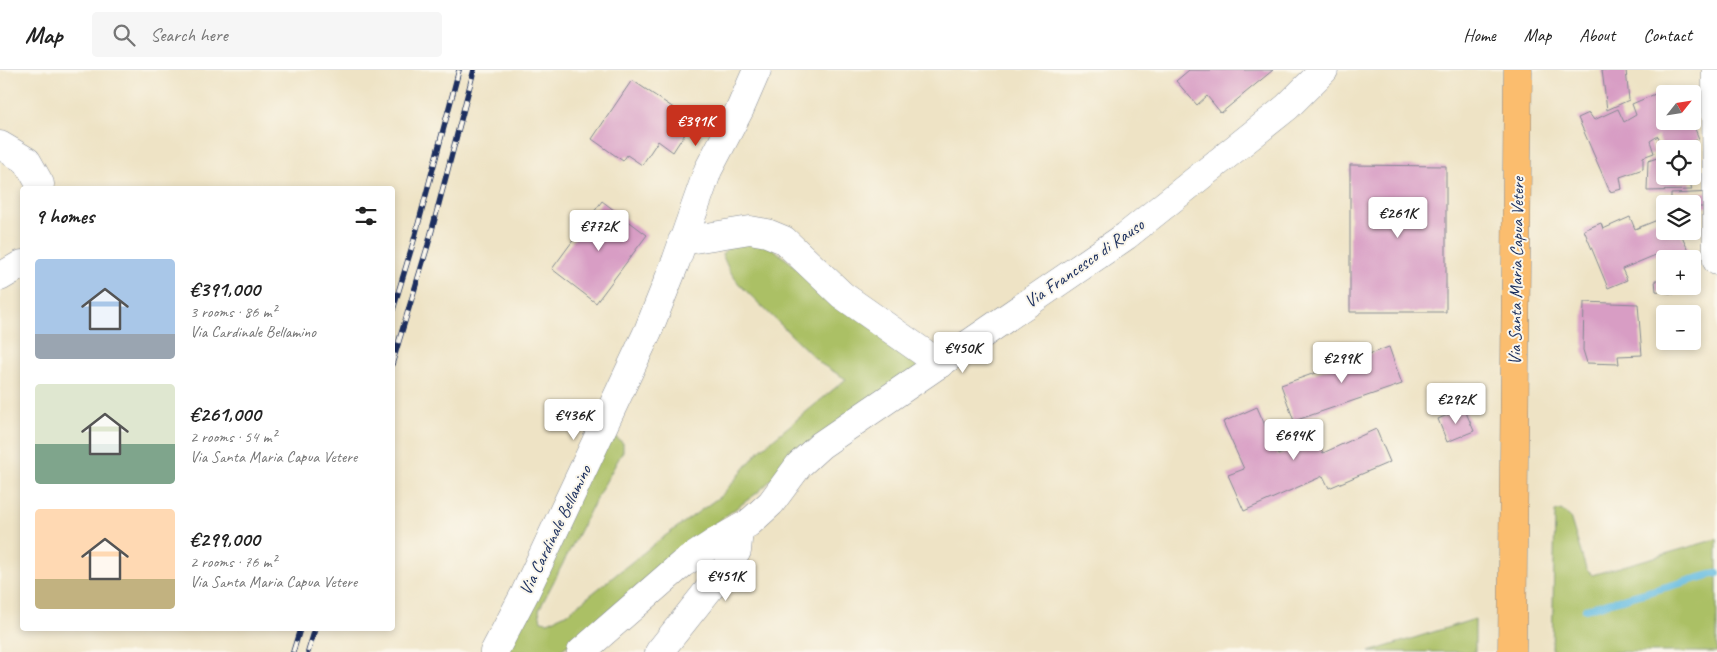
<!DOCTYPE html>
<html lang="en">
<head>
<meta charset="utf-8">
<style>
  :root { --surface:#fff; --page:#f6f6f6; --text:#222; --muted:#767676; --line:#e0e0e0; --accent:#c8321e }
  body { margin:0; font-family:Caveat,sans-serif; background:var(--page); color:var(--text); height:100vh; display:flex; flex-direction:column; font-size:19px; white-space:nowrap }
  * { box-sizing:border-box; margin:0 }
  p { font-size:16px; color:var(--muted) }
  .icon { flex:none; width:28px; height:28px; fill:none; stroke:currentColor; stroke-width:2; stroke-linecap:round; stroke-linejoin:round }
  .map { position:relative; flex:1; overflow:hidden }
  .sheet { position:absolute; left:20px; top:116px; width:375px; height:445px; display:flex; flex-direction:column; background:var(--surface); border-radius:5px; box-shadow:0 2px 8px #0003 }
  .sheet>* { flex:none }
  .needle { width:32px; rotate:60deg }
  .buttons { position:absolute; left:1656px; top:15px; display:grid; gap:10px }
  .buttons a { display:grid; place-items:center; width:45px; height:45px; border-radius:5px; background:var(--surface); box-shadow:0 2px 8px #0003; font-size:25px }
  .price { position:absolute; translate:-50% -42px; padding:0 11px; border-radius:5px; background:#fff; color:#222; font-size:16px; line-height:32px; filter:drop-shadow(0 1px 2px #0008) }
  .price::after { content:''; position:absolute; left:50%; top:30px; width:15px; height:11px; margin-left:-8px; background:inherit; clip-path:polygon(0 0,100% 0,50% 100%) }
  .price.active { background:var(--accent); color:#fff }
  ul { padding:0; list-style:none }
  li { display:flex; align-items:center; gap:15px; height:125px; padding:0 15px }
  li span { display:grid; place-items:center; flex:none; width:140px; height:100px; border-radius:5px; color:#555 }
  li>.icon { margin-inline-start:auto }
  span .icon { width:60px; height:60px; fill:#fffc; stroke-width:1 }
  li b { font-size:21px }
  h2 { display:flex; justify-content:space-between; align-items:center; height:60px; padding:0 15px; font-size:21px }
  header { display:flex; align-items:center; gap:30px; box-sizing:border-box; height:70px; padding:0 25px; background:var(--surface); border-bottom:1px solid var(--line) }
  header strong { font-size:24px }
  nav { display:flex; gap:28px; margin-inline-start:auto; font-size:18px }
  .search { width:350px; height:45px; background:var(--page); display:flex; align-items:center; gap:12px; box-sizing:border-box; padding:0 18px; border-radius:5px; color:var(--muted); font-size:19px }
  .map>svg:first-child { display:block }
</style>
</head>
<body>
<header>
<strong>Map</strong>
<div class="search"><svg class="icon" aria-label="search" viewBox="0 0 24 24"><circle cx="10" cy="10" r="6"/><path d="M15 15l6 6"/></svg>Search here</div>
<nav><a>Home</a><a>Map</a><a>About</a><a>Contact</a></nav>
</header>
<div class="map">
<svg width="1717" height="582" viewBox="0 0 1717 582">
  <rect width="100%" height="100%" fill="#fbf7ec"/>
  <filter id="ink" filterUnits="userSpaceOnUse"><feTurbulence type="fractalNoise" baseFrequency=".02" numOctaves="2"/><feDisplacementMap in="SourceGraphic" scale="10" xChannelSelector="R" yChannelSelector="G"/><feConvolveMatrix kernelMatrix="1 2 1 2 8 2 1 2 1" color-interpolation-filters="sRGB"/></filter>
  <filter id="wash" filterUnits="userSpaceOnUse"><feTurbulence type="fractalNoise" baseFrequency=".0096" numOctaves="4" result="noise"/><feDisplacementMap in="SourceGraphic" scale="20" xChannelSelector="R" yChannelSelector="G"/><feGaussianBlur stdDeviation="1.12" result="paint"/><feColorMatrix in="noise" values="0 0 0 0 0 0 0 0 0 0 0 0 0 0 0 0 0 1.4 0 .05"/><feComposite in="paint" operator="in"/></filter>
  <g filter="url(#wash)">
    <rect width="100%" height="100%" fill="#eee3c5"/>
    <g fill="#abc065" stroke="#637862">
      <polygon points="757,166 915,291 919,300 798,385 757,423 687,474 574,571 558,582 500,582 609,362 623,373 623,381 595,431 539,540 541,551 548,552 568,543 658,471 722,425 760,380 846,309 821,294 739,214 729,200 722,184 733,172"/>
      <polygon points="1561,440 1570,447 1586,499 1592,505 1717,469 1717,582 1552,582 1555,442"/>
      <polygon points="1475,549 1475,582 1369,582"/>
    </g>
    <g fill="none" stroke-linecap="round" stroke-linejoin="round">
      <polyline stroke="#63bbe0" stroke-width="8" points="1586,539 1717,503"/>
    </g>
    <g id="blocks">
      <g fill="#d89dc4">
        <polygon points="1189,0 1273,0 1221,43 1207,26 1197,35 1176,11"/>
        <polygon points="1602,0 1626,0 1629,30 1607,40"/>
        <polygon points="632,10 693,51 673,82 658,71 642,95 627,85 623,91 592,69"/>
        <polygon points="1662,21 1665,28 1665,51 1692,51 1699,69 1673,79 1665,79 1665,83 1658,66 1650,71 1654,83 1643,87 1643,99 1620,107 1622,119 1610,122 1578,48 1589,43 1594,50 1618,39 1624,52 1636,45 1632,34"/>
        <polygon points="1660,87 1665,109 1675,108 1676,113 1690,112 1692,120 1647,121 1648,91"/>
        <polygon points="1350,95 1446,96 1446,242 1350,242"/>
        <polygon points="1713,122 1712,137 1692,137 1692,134 1671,134 1671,124"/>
        <polygon points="602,131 647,165 596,233 552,199"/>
        <polygon points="1630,147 1635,159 1665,147 1665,161 1680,161 1690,185 1680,189 1679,185 1665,189 1665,191 1661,192 1658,184 1622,199 1627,210 1608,218 1584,160 1601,153 1603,159"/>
        <polygon points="1655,210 1665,210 1665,216 1673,216 1674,224 1656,221"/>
        <polygon points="1584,232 1638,234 1642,285 1618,286 1619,294 1587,293 1583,280"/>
        <polygon points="1389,277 1402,314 1294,351 1281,315"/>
        <polygon points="1257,337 1278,385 1316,368 1323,383 1376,359 1390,392 1329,418 1323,406 1244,441 1228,405 1244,399 1223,352"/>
        <polygon points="1464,338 1474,361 1447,372 1438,349"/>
      </g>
    </g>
  </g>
  <g filter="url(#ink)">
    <use href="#blocks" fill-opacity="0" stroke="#848992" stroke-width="1"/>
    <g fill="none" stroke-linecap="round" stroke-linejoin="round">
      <g stroke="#848992" stroke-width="29">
        <g id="minor">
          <polyline points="1716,0 1717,191"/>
          <polyline points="0,75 27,91 40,114"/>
          <polyline points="682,171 750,160 767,163 784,170 842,225 940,294"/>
          <polyline points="0,207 22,194"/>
          <polyline points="494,582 525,523 648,261 676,191 708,100 740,39 757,0"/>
          <polyline points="581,582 682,494 714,473 749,453 771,433 799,395 821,375 1126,166 1287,37 1324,0"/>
          <polyline points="659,582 729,494 737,481 739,459"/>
        </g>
      </g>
      <g stroke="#848992" stroke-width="29">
        <polyline id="major" points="1512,582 1518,0"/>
      </g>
      <use href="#minor" stroke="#fff" stroke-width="28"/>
      <use href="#major" stroke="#fbbd6e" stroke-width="28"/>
      <g stroke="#1b2f5e" stroke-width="5.5">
        <g id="rail">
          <polyline points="392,243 414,170 459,0"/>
          <polyline points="392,294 428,175 474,0"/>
          <polyline points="293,582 300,559"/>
          <polyline points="308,582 315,559"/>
        </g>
      </g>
      <use href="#rail" stroke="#fbf7ec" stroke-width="4" stroke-dasharray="11" stroke-linecap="butt"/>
    </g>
  </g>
  <g text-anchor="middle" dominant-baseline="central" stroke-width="4" stroke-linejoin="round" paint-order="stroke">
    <g font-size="18" fill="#1b2f5e" stroke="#fbf7ec">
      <text transform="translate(1084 193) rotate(-35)">Via Francesco di Rauso</text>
      <text transform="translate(1516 201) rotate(-89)">Via Santa Maria Capua Vetere</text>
      <text transform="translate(555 460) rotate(-64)">Via Cardinale Bellamino</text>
    </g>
  </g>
</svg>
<div class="buttons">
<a><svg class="needle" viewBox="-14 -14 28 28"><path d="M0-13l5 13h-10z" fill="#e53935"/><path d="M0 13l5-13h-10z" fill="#767676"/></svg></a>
<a><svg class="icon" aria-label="locate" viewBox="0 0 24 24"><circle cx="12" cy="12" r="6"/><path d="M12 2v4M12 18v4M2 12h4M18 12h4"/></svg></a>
<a><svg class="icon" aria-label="layers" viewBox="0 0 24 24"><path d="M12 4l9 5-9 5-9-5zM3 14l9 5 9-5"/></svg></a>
<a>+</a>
<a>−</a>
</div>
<b class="price active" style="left:696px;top:77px">€391K</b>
<b class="price" style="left:1398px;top:169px">€261K</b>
<b class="price" style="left:599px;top:182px">€772K</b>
<b class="price" style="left:963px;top:304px">€450K</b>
<b class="price" style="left:1342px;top:314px">€299K</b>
<b class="price" style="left:1456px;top:355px">€292K</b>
<b class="price" style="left:574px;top:371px">€436K</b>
<b class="price" style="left:1294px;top:391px">€694K</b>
<b class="price" style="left:726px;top:532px">€451K</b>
<section class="sheet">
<h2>9 homes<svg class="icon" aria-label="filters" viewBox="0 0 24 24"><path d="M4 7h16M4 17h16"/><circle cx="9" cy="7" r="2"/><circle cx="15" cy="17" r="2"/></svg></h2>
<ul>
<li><span style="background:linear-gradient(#a9c7e8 75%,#9aa5b1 0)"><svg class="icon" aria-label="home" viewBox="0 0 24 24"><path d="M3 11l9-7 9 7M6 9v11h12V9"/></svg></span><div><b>€391,000</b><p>3 rooms · 86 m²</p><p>Via Cardinale Bellamino</p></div></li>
<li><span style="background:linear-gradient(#dfe7d0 60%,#7fa58c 0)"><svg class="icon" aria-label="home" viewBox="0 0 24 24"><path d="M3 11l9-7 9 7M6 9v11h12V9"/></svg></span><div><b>€261,000</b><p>2 rooms · 54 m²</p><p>Via Santa Maria Capua Vetere</p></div></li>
<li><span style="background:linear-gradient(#ffd9b3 70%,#c2b280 0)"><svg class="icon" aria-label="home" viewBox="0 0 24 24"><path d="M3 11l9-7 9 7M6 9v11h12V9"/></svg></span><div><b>€299,000</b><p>2 rooms · 76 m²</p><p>Via Santa Maria Capua Vetere</p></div></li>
</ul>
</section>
</div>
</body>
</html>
